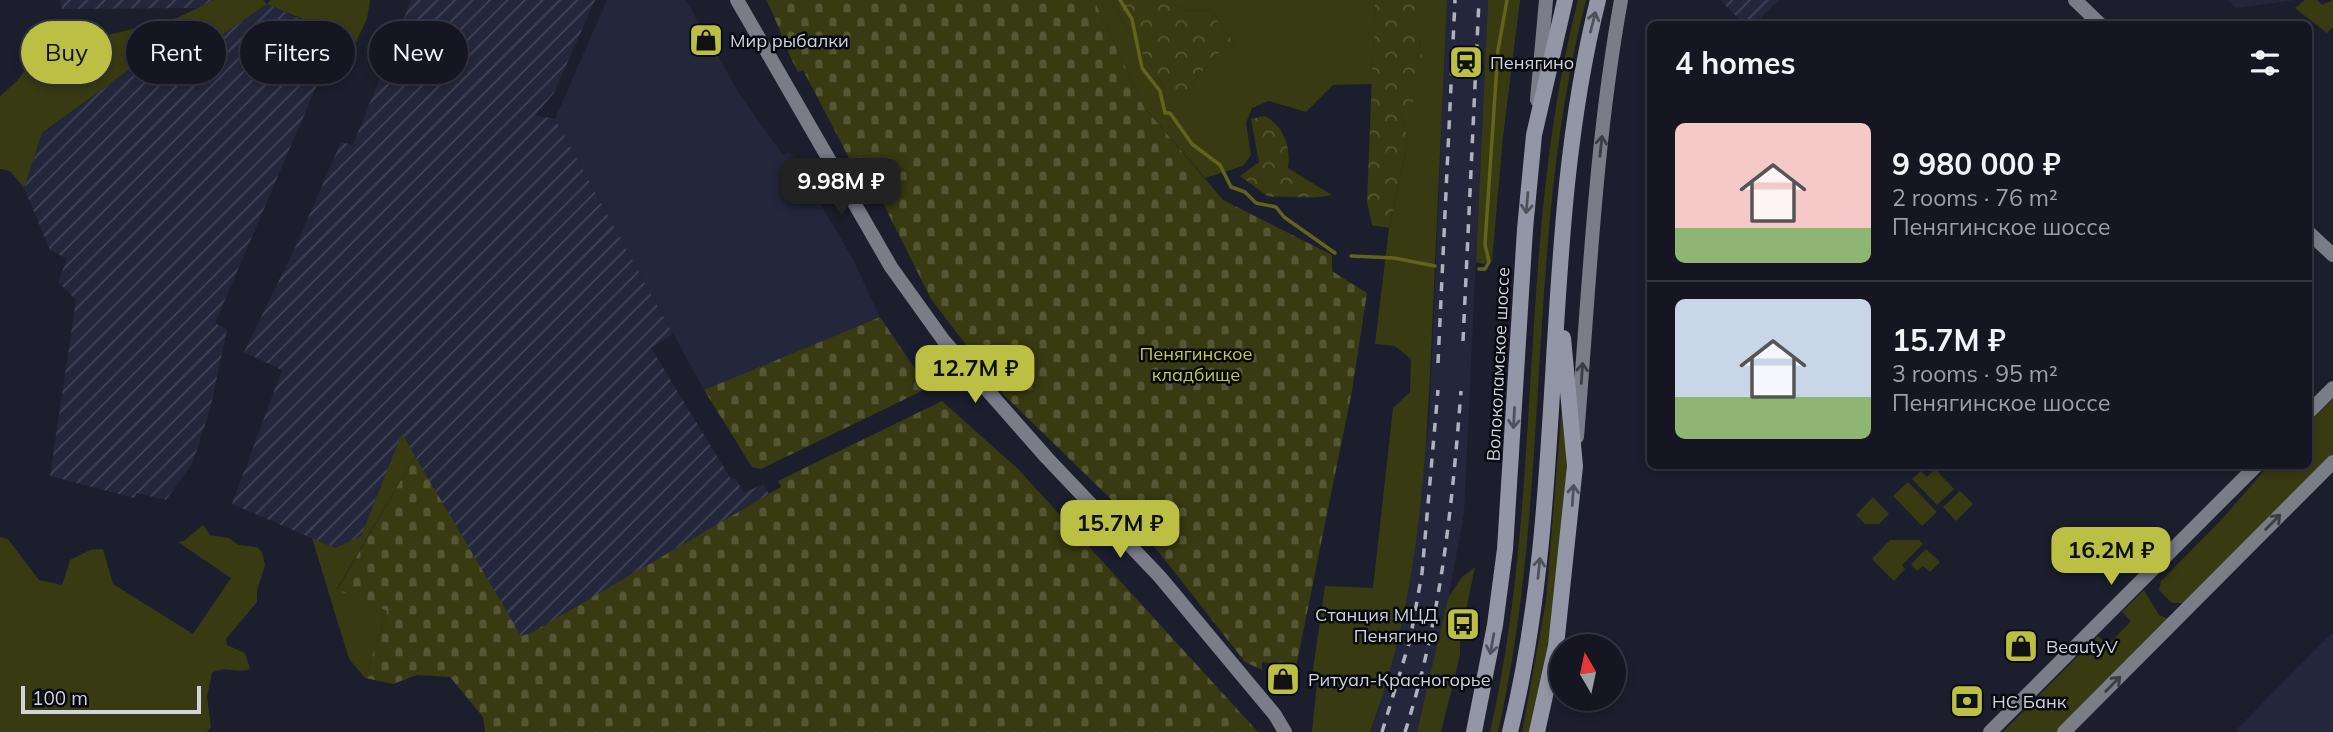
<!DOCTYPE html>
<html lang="en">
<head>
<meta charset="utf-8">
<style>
  :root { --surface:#151622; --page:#1e1f2a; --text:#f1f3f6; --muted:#9d9fa5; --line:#343540; --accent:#bbc044 }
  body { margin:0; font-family:Mulish,sans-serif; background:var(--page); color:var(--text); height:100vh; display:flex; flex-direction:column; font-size:26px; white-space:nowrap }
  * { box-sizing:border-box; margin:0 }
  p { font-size:23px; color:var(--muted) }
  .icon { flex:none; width:38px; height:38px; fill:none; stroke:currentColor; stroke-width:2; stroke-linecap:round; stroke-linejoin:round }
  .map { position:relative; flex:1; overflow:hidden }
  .panel { position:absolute; left:1647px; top:21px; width:665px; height:448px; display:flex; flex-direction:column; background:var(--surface); border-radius:10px; box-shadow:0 4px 10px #0003,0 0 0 2px var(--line) }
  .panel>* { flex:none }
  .banner { position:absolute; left:21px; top:21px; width:665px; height:63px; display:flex; gap:14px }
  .needle { width:46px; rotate:351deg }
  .fabs { position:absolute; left:1549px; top:634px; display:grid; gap:14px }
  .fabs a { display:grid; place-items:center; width:77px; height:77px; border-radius:50%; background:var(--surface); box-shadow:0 4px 10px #0003,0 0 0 2px var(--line); font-size:35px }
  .scale { position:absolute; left:21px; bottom:18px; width:180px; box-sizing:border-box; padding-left:7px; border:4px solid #d0d2dc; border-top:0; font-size:19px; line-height:24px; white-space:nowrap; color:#d0d2dc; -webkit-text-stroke:5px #08090f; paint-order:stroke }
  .price { position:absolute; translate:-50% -60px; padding:0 16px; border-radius:14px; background:var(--accent); color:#111; font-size:23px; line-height:46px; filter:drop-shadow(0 2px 4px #0008) }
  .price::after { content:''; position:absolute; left:50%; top:42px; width:21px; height:16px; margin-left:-10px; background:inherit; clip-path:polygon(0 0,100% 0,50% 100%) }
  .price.current { background:#222; color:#fff }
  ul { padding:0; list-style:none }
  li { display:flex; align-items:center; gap:21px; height:175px; padding:0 28px }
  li+li { border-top:2px solid var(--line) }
  li span { display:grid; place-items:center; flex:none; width:196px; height:140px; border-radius:10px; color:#555 }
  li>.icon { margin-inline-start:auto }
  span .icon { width:84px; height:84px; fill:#fffc; stroke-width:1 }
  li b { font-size:30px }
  h2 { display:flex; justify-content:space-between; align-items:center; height:84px; padding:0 28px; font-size:30px }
  .chip { padding:0 24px; border-radius:32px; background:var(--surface); box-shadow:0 4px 10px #0003,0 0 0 2px var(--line); font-size:24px; line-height:63px }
  .chip.current { background:var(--accent); color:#111 }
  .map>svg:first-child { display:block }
</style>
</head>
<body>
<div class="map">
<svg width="2333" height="732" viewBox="0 0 2333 732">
  <defs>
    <pattern id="industrial-furrows" width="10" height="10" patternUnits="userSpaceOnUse" patternTransform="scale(1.75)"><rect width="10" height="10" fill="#24263b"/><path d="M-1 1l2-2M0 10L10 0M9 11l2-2" fill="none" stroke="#434557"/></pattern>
    <pattern id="forest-crowns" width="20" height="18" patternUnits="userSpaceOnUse" patternTransform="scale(1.75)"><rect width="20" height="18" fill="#383a12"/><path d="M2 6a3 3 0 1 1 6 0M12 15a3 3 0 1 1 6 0" fill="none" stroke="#545634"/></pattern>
    <pattern id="cemetery-stones" width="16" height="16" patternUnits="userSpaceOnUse" patternTransform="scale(1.75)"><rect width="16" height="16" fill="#383a12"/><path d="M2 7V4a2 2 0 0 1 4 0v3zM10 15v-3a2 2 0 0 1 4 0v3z" fill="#545634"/></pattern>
  </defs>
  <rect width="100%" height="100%" fill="#1c1e2d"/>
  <g fill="#24263b">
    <polygon points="607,0 686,0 740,95 783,155 790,152 853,259 880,317 704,390 555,119"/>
    <polygon points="1447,0 1488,0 1464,514 1444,621 1417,732 1370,732 1378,712 1429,425"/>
    <polygon points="2227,0 2296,0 2236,8"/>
    <polygon points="2333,632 2333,732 2237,732 2237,729"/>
  </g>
  <g fill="url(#industrial-furrows)">
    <polygon points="60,0 214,0 199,8 62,9"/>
    <polygon points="411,0 595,0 554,93 535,115 555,119 673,334 651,348 731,479 735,478 744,493 763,484 769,494 531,633 520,636 402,434 361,536 335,548 232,504 282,370 244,352 296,246 341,142 353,145"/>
    <polygon points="1720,0 1779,0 1754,24 1744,24"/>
    <polygon points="267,4 338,36 215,323 227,330 210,410 192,464 166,500 137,493 134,498 50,476 76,300 58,282 67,259 50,250 24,188 42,134 134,66 216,39"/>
  </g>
  <g fill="#383a12">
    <path d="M214,0h49l4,4 4,-4h99l-3,19 -11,23 -89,-38 -51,35 -82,27 -92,67 -18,55 -14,-17 -10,-2v-73c17,-14 33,-26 25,-49l18,4 134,-33z"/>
    <path d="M1094,0h19l5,14 47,75h22l29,-34 20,-12 -14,-14 -9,-19c-15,1 -33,3 -44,-10h206l-3,84 -39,1 -27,27 -37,-11 -17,7 -6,15 5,32 -8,11 -38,12 -61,-71z"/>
    <path d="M1416,0h31c-4,96 -9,191 -13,287 -7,151 -10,301 -64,445h-58l5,-49 -4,-13 12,-84 48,2 20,-180 17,-16 1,-33 -16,-13 -20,-2 14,-116 19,-87 -7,-26 20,-69 -6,-22z"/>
    <polygon points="1488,0 1520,0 1503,137 1492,261 1483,264 1476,262"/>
    <path d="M1578,0h8c-62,240 -33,491 -88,732h-8c55,-242 26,-492 88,-732z"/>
    <polygon points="2305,0 2317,0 2322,5 2333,0 2333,27 2327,33 2295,8"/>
    <polygon points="2333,399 2333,454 2183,603 2172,603 2159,590 2161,581 2223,518 2268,466 2308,466 2308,424"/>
    <path d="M1562,405c15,107 -9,222 -32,327h-8l24,-131z"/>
    <polygon points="402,433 415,456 337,589 387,611 365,678 349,659 312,538 335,548 361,536"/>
    <polygon points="1935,469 1954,489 1937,505 1912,479 1921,471 1927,477"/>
    <polygon points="1908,482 1937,512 1922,526 1893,496"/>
    <polygon points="1960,491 1973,504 1956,521 1943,507"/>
    <polygon points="1873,497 1889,514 1879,524 1865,524 1856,515"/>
    <path d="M203,525l7,10 18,3 11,7 18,2 5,5 3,13 -8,26v11l-31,37 1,6 18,8 5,16c-13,5 -25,-4 -38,4l-5,24 4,30 -4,5h-207v-195l8,2 31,41 23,5 8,-25 20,-10 13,-1 10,35 80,50 38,-56 -53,-36 6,-1z"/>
    <polygon points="1890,540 1919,540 1923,544 1902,565 1905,569 1894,581 1872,559"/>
    <polygon points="1926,549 1940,562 1930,572 1923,566 1917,571 1911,564"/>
    <polygon points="1475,567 1467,606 1460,619 1460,655 1441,732 1417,732 1448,598 1462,577"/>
    <polygon points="2144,590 2159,615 2168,619 2057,732 2003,732 2098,636 2108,645 2131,621 2122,612"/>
  </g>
  <g fill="url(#forest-crowns)">
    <path d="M1113,0h56c11,13 29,11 44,10l9,19 14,14 -20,12 -29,34h-22l-47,-75z"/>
    <path d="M1375,0h41c-2,43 24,82 -15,115l7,26 -19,87 -17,-3 -5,-23z"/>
    <path d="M1265,116c19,11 26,31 23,52l44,27c-22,5 -41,0 -63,2l-29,-21 19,-14 -8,-43z"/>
  </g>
  <g fill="url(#cemetery-stones)">
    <path d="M766,0h328l50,107 79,93 109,55v16l35,22 -15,98 -56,276 -34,-5v8l-17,-8 -83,-106 -42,-48 -115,-112 -74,-97 -62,-124 -9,4 -57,-109 -5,2c-13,-24 -19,-48 -32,-72z"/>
    <polygon points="880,317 928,388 761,469 752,467 704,390"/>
    <polygon points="942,401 1018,469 1258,732 485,732 483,717 450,677 417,675 393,684 365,678 387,611 337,590 415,456 521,636 531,633 781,487 778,481"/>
  </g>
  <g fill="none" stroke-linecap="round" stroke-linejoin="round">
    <g stroke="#62641b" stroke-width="3.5">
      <polyline points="1120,0 1132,19 1142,68 1160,91 1165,113 1170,113 1192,144 1220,165 1231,187 1245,192 1256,203 1276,207 1284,217 1335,253"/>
      <polyline points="1351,256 1394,258 1435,266"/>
      <polyline points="1479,269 1485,269 1489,262 1485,244 1498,50 1507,0"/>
    </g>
    <g stroke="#7a7c88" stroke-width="14">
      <polyline points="737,0 891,267 944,341 1047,458 1160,577 1275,715 1285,732"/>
      <polyline points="2075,0 2100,24"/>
      <polyline points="1537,100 1546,0"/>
      <polyline points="2308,232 2333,255"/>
      <polyline points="2308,413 2333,388"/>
      <path d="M1577,437c12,-146 18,-293 44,-437"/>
      <polyline points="1990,732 2256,466"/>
      <polyline points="2064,732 2333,462"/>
    </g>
    <g stroke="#9396a6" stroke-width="16">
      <polyline points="1474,732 1495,625 1505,549 1525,229 1534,135 1565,0"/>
      <path d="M1510,732c59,-240 28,-492 88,-732"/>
      <polyline points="1537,732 1556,646 1575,466 1563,338"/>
    </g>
    <g stroke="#afb1bc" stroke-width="3.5" stroke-dasharray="9 9" stroke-linecap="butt">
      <polyline points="1463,341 1479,0"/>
      <polyline points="1438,363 1455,0"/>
      <polyline points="1382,732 1410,640 1422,573 1438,390"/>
      <path d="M1405,732c36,-112 47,-225 56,-341"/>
    </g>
  </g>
  <defs><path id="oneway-shaft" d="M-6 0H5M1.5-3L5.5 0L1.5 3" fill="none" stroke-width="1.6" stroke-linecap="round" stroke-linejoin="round" transform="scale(1.75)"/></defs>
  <g stroke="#4e505a">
    <use href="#oneway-shaft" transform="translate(1593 22) rotate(-76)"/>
    <use href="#oneway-shaft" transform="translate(1527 203) rotate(95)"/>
    <use href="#oneway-shaft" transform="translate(1514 418) rotate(93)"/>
    <use href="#oneway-shaft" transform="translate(1573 495) rotate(-86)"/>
    <use href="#oneway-shaft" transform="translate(1539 568) rotate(-84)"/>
    <use href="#oneway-shaft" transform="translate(1492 644) rotate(100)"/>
  </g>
  <g stroke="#3b3d45">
    <use href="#oneway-shaft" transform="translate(1601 146) rotate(-84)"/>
    <use href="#oneway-shaft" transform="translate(1582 373) rotate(-86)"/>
    <use href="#oneway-shaft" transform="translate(2273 522) rotate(-45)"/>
    <use href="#oneway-shaft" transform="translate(2113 684) rotate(-45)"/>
  </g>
  <defs>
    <g id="shop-square" transform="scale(1.75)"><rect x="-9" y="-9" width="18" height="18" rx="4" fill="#bbc044" stroke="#08090f"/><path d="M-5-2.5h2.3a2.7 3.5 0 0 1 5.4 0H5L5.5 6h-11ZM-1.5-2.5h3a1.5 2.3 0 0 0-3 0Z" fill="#111"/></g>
    <g id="station-square" transform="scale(1.75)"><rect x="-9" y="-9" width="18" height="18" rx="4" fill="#bbc044" stroke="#08090f"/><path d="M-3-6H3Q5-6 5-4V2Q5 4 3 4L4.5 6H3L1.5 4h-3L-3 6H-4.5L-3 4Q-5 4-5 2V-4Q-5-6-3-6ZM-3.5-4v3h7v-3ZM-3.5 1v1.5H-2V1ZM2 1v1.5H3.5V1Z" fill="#111"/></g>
    <g id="bus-square" transform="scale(1.75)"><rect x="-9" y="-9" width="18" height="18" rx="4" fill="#bbc044" stroke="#08090f"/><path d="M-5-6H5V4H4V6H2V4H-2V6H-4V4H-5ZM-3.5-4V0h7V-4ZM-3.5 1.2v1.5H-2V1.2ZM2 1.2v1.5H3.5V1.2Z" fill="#111"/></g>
    <g id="bank-square" transform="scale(1.75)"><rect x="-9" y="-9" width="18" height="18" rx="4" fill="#bbc044" stroke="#08090f"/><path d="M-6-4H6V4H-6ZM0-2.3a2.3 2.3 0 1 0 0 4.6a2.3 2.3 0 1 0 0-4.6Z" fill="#111"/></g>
  </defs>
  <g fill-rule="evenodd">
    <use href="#shop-square" x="706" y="40"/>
    <use href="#station-square" x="1466" y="62"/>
    <use href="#bus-square" x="1463" y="624"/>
    <use href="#shop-square" x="2021" y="646"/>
    <use href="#shop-square" x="1283" y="679"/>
    <use href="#bank-square" x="1967" y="701"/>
  </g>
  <g text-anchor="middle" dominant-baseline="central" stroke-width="5" stroke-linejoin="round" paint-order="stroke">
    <g font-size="18" fill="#d0d2dc" stroke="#08090f" text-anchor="start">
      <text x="730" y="40">Мир рыбалки</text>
      <text x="1490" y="62">Пенягино</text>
      <text x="1438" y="614" text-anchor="end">Станция МЦД<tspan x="1438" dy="21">Пенягино</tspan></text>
      <text x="2046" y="646">BeautyV</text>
      <text x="1308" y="679">Ритуал-Красногорье</text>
      <text x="1992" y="701">НС Банк</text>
    </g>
    <g font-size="18" fill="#c4c94b" stroke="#08090f">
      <text x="1196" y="353">Пенягинское<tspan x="1196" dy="21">кладбище</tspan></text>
    </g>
    <g font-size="18" fill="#d0d2dc" stroke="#08090f">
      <text transform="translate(1498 364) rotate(-87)">Волоколамское шоссе</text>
    </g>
  </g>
</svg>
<div class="fabs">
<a><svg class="needle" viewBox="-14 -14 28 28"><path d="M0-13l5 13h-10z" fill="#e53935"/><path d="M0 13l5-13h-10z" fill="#9d9fa5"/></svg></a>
</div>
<div class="scale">100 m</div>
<b class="price current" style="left:841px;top:218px">9.98M ₽</b>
<b class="price" style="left:975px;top:405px">12.7M ₽</b>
<b class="price" style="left:1120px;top:560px">15.7M ₽</b>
<b class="price" style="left:2111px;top:587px">16.2M ₽</b>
<div class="banner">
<a class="chip current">Buy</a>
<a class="chip">Rent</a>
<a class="chip">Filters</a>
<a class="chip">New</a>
</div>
<section class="panel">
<h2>4 homes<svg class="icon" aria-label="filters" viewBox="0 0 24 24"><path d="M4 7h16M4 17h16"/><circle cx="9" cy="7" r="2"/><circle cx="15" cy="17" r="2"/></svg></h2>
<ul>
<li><span style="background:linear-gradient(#f6c9c9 75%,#8fb573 0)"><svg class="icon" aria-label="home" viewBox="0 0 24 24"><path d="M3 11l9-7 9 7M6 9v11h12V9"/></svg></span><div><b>9 980 000 ₽</b><p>2 rooms · 76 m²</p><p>Пенягинское шоссе</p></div></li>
<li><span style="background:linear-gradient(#c9d6e8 70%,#8fb573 0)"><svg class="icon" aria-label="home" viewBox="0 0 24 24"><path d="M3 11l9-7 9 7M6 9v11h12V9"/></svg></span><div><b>15.7M ₽</b><p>3 rooms · 95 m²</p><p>Пенягинское шоссе</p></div></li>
</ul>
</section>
</div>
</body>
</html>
